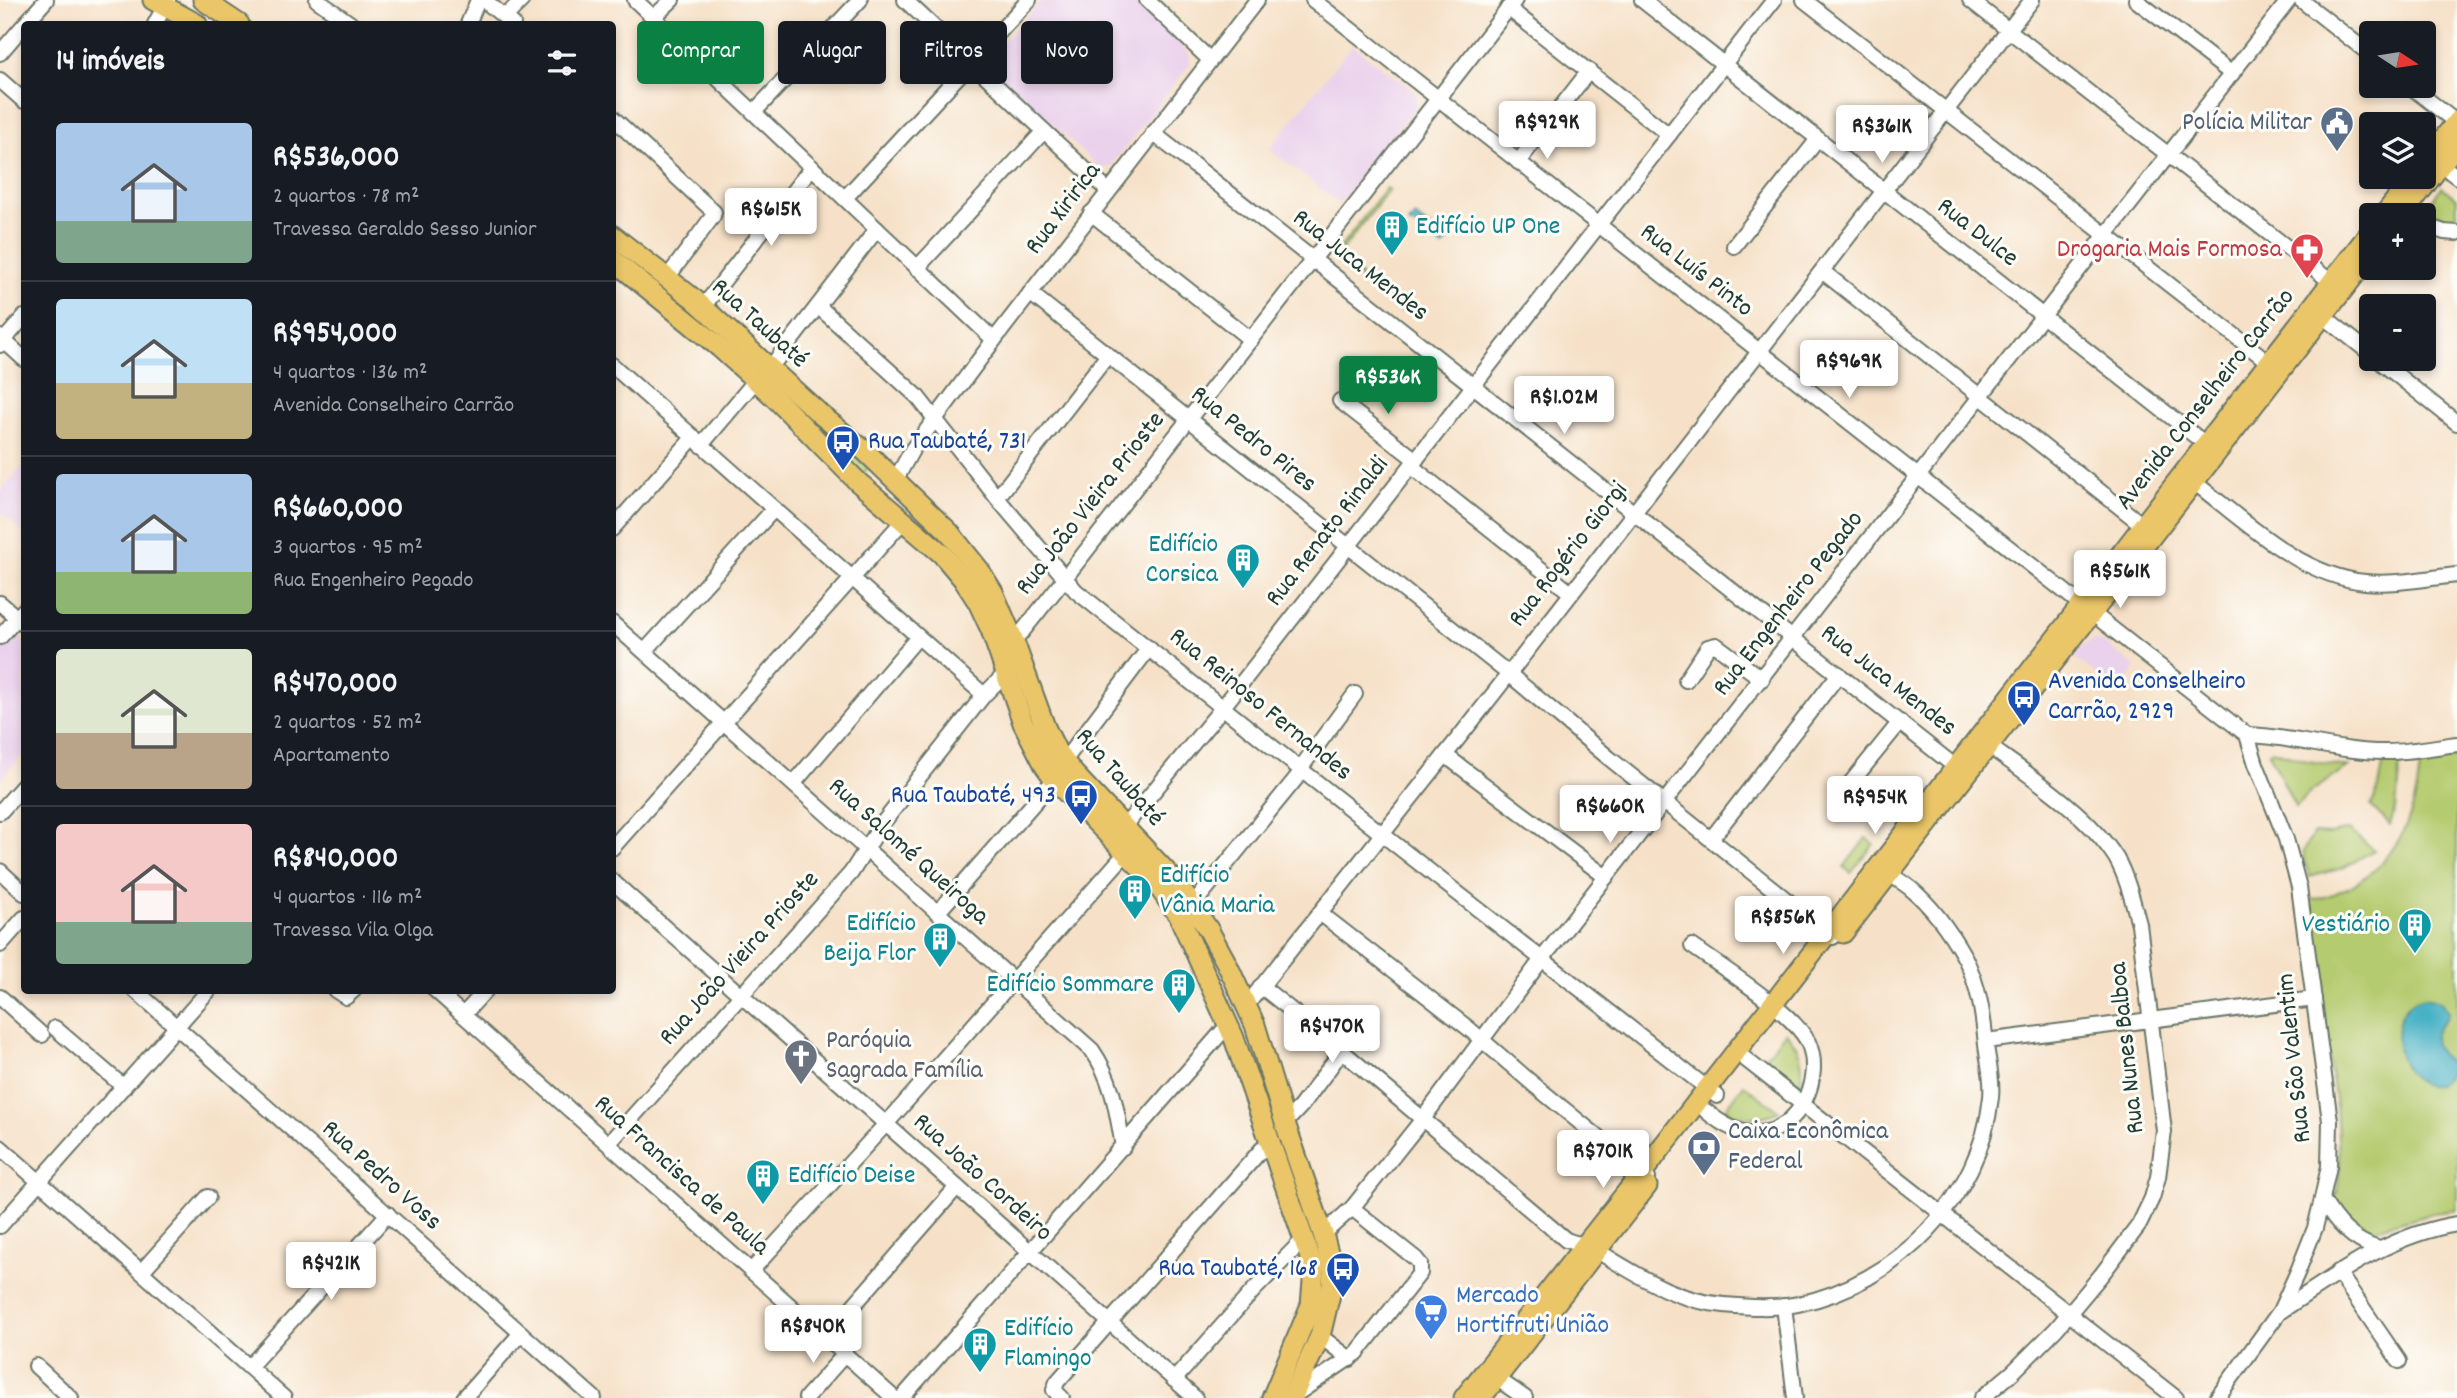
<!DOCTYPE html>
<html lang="pt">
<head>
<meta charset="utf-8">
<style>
  :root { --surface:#171b24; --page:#242831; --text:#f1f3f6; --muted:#9ea1a6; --line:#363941; --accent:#0b8043 }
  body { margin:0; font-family:Dekko,sans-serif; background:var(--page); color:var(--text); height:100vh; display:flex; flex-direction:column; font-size:26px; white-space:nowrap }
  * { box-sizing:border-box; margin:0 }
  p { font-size:23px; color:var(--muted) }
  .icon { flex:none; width:38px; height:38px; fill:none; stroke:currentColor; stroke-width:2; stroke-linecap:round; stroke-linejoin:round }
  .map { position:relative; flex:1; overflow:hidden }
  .details { position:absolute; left:21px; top:21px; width:595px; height:973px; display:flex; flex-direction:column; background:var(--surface); border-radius:7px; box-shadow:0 4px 10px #0003 }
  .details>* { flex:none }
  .guide { position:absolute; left:637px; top:21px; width:665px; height:63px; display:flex; gap:14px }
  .needle { width:46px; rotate:102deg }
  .controls { position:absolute; left:2359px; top:21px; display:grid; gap:14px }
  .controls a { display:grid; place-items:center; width:77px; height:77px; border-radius:7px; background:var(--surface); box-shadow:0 4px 10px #0003; font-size:35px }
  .price { position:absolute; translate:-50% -60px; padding:0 16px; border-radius:7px; background:#fff; color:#222; font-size:23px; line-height:46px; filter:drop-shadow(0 2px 4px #0008) }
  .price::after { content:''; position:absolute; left:50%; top:42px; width:21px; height:16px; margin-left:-10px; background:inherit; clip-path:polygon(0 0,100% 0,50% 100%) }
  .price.current { background:var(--accent); color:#fff }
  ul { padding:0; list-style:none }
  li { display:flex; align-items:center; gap:21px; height:175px; padding:0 35px }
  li+li { border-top:2px solid var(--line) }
  li span { display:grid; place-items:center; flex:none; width:196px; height:140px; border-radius:7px; color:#555 }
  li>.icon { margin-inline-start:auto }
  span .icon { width:84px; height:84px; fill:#fffc; stroke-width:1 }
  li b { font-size:30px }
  h2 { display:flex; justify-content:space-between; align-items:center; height:84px; padding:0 35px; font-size:30px }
  .pill { padding:0 24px; border-radius:7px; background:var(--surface); box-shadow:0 4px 10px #0003; font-size:24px; line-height:63px }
  .pill.current { background:var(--accent); color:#fff }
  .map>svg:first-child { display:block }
</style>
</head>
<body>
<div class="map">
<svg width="2457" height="1398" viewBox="0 0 2457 1398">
  <rect width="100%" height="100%" fill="#fdfcf7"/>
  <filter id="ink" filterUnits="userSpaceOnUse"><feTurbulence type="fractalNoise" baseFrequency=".0143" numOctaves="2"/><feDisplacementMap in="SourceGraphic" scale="14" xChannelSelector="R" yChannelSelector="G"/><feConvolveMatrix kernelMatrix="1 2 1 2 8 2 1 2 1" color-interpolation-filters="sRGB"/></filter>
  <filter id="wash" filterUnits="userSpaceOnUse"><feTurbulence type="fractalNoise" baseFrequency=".00686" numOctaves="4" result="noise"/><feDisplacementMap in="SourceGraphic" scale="28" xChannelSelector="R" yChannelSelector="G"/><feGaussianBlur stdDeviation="1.57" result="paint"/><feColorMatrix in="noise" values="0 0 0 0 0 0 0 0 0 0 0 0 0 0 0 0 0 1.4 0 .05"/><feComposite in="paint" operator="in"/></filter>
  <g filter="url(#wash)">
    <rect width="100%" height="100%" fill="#f6e1c8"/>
    <g fill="#ead1ec">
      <polygon points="1042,0 1130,0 1189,53 1190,64 1110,167 1098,167 992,67 990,55"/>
      <polygon points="1352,45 1416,93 1416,106 1340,204 1269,149"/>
      <polygon points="24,464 24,533 0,511 0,492"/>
      <polygon points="17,636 24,643 24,753 0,780 0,649 10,638"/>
      <polygon points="2093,640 2104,643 2136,668 2119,691 2074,657 2084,645"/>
    </g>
    <g fill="#b5cb6f" stroke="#6a8452" stroke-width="2">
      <polygon points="2442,187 2457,199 2457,221 2423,212"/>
      <polygon points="1386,188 1389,190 1337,257 1404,310 1402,312 1335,259 1334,256"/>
      <polygon points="804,414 869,467 861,476 814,428"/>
      <polygon points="2272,750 2307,761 2349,767 2312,791 2295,807 2269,752"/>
      <path d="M2457,757v453l-24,3 -61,16 -40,-22 3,-14h2l3,-27 -4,-59 -28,-206c73,-14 109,-69 112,-140z"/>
      <path d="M2384,759h15c2,22 -1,44 -9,66l-19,-19 8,-19z"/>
      <polygon points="2349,830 2374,850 2343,868 2309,877 2303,851 2314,833 2331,834"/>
      <polygon points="1866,838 1874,844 1851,873 1844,867"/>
      <path d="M1785,1032c15,15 20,31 15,52l-35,-27z"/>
      <path d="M1744,1084l4,4 31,23c-18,9 -37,8 -54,-1z"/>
    </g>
    <g fill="#47b1c5" stroke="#33777c" stroke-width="2">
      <polygon points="1415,216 1448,241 1443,247 1418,227 1410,224 1409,222"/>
      <path d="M2426,997l14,4 8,11c0,8 -4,7 -9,14 -13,18 3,29 13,40 -2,8 -5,14 -13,17 -39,17 -64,-77 -13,-86z"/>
    </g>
  </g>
  <g filter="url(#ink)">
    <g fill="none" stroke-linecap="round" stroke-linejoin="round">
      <g stroke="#6a7668" stroke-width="18">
        <g id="minor">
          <polyline points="317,0 351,24"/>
          <polyline points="484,0 513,24"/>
          <polyline points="635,0 994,340"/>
          <polyline points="905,0 1108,191"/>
          <polyline points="1147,0 1210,60"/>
          <polyline points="1313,0 2247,735"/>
          <polyline points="1642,0 2213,450"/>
          <polyline points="1804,0 2275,367"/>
          <polyline points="1970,0 2339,288"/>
          <polyline points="2136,0 2232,74"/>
          <polyline points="2301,0 2371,55"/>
          <polyline points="1508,8 1669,135"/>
          <polyline points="505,17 522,0"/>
          <polyline points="654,17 672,0"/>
          <polyline points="25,24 46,0"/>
          <polyline points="155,24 168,0"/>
          <polyline points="468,24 478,0"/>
          <polyline points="0,53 24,25"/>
          <polyline points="0,80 24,101"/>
          <polyline points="2410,86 2457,123"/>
          <polyline points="754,112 860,0"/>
          <polyline points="612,117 714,212 713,216 667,278"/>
          <polyline points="1153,133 1962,772"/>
          <polyline points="2434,159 2457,177"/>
          <polyline points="1518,162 1589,71"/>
          <polyline points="845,198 1029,0"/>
          <polyline points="1091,213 1251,340"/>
          <polyline points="2424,225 2444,232 2457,233"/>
          <polyline points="1734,246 1818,139"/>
          <polyline points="917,268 1044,131"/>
          <polyline points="1822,271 2150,531"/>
          <polyline points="1030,293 1509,674 1609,758 1833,937"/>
          <polyline points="818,306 917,396 997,498 1076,591 1382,834 1717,1096"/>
          <polyline points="703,307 812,167"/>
          <polyline points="2316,310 2371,354"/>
          <polyline points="0,337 24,359"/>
          <polyline points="0,345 24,317"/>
          <polyline points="2377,359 2457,423"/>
          <polyline points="612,365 984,695"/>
          <polyline points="770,368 877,229"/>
          <polyline points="1340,401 1416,460"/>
          <polyline points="701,445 756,380"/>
          <polyline points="1411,466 1571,593"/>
          <path d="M2186,476c54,40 110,99 179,106 30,3 62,-4 92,-7"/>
          <polyline points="896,479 912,450 994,340 1257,0"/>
          <polyline points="997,498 1108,355"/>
          <polyline points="612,529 693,438"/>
          <polyline points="0,603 23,623"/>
          <path d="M612,623l480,427c21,30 25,62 31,97"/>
          <polyline points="0,637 24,610"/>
          <polyline points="1013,639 1022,632 1065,578 1515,0"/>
          <polyline points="645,651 774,509"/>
          <polyline points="1686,680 1708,647 1716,645 1762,679"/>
          <path d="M2247,735c47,1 93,18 140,17 23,0 47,-5 70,-8"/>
          <polyline points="1445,755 1606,877"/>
          <polyline points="1064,761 1149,648"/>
          <polyline points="1300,769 1355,694"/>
          <polyline points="794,783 918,637"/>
          <polyline points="1841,795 1900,722"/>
          <polyline points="0,812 24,785"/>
          <polyline points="1124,827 1223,707 1774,0"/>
          <polyline points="1711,839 1839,674"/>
          <polyline points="612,848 903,521"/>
          <polyline points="0,871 24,893"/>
          <polyline points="612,881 1195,1398"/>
          <polyline points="1193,905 1302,771"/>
          <polyline points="938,912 1055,779"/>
          <polyline points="1320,913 1468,1028 1533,1084 1648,1178"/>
          <polyline points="0,945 24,918"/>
          <path d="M1692,946c29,21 101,66 116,96 16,35 -8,89 -49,91 -20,2 -39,-10 -53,-22"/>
          <path d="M1261,986l81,65 224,189 9,3 10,1c47,26 83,56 139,61 24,2 51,4 74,-1 98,-20 183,-106 193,-207 2,-17 -3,-35 -5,-52 -3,-31 -7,-59 -21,-87 -14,-25 -33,-52 -55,-70 -9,-7 -18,-12 -26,-18"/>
          <polyline points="135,990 594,1398"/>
          <polyline points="335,990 346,997 354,990"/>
          <polyline points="435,990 894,1398"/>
          <polyline points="0,997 42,1035"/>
          <polyline points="1246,1006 1491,697 2032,0"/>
          <polyline points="463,1015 486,990"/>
          <polyline points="55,1028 124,1087"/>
          <polyline points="1986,1041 2314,999"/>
          <polyline points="1735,1051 2176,1398"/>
          <polyline points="1285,1123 1301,1106 1342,1051"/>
          <polyline points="609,1143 851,873 882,824 984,695 1006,673"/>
          <polyline points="0,1147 284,1398"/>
          <path d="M2322,1199c14,24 30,42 57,50"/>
          <polyline points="0,1226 209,990"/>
          <polyline points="1323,1234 1352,1208 1422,1120 1542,959 2289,0"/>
          <polyline points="142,1271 208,1197"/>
          <polyline points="751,1271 895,1114 1126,853"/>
          <polyline points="2338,1272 2399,1361"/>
          <polyline points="1784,1306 1795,1398"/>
          <path d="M2281,1311c56,-37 108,-76 176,-87"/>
          <polyline points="1320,1336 1350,1359"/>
          <polyline points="826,1337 957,1187"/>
          <polyline points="36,1366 71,1398"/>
          <polyline points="249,1367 388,1214"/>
          <polyline points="1489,1373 1525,1398"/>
          <polyline points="1174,1380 1253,1291 1305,1238"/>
          <polyline points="1292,1397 1357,1353 1420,1273 1420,1264 1416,1259 1352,1208"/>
          <polyline points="464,1398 521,1333"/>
          <polyline points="806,1398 845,1354"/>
          <polyline points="902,1398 1228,1025"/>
          <polyline points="1062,1398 1054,1390 1057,1382 1270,1140"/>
          <path d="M1982,1398l30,-25 44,-44 46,-55 37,-49 13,-27 6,-21 6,-46 -25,-207c-6,-22 -12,-47 -23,-66 -29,-46 -89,-84 -133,-116"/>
          <polyline points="2217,1398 2280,1311 2298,1271 2315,1228 2322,1199 2329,1166 2330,1121 2299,887 2286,839 2256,764 2247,735"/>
        </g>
      </g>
      <g stroke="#6a7668" stroke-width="23">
        <g id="major">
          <polyline points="153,0 197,24"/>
          <polyline points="203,0 239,24"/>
          <polyline points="2424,164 2457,121"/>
          <polyline points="2384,215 2414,177"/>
          <polyline points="2402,215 2457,144"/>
          <polyline points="612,235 694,299 820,414 865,451 949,532 980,571 993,592 1013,639 1045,727 1057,752 1075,775 1175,881 1208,929 1227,964 1255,1025 1285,1123 1323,1234 1333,1270 1332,1286 1320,1336 1292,1398"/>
          <polyline points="612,259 719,347 772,395 858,482 942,554 963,579 978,602 991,630 1023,723 1045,766 1060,786 1156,883 1179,916 1234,1038 1314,1269 1311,1305 1272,1398"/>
          <polyline points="1843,933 2371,254"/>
          <polyline points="1464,1398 1642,1173 2371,231"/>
          <polyline points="1481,1398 1647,1186"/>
        </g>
      </g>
      <use href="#minor" stroke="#fff" stroke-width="14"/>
      <use href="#major" stroke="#eac669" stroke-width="19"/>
    </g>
  </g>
  <defs>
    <g id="civic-pin" transform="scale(1.75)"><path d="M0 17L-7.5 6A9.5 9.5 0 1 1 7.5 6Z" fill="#5c6f8a" stroke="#fdfcf7"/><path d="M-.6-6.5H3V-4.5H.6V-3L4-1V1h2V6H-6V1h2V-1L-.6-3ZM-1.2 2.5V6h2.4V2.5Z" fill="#fff"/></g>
    <g id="building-pin" transform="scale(1.75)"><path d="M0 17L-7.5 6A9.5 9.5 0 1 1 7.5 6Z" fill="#0f9aa8" stroke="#fdfcf7"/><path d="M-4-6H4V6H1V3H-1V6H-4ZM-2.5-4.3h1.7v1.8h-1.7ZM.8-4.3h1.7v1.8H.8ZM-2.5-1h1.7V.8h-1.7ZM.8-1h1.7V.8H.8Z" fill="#fff"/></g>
    <g id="pharmacy-pin" transform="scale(1.75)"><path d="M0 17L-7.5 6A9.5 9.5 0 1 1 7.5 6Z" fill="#e0444e" stroke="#fdfcf7"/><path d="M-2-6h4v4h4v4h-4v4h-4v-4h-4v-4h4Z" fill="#fff"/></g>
    <g id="bus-pin" transform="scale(1.75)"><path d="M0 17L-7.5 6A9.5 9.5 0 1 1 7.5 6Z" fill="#1a4fb4" stroke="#fdfcf7"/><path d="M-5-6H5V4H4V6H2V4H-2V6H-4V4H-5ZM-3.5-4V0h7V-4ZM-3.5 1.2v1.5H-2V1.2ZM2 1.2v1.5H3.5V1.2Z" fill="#fff"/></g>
    <g id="church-pin" transform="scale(1.75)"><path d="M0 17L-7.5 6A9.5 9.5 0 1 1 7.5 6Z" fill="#6b7280" stroke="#fdfcf7"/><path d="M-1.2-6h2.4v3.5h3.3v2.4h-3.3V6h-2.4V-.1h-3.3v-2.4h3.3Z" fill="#fff"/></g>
    <g id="bank-pin" transform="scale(1.75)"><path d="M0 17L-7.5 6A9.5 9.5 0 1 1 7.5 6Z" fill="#5c6f8a" stroke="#fdfcf7"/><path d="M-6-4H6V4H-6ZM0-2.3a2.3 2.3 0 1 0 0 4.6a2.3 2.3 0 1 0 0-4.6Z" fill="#fff"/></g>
    <g id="supermarket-pin" transform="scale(1.75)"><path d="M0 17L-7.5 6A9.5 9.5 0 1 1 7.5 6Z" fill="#3f7fe0" stroke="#fdfcf7"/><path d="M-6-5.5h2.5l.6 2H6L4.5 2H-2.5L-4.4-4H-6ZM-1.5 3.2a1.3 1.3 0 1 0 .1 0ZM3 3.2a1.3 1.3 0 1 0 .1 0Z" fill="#fff"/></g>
  </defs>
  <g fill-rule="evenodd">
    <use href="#civic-pin" x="2337" y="123"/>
    <use href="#building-pin" x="1392" y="227"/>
    <use href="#pharmacy-pin" x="2307" y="250"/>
    <use href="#bus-pin" x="843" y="442"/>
    <use href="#building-pin" x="1243" y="560"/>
    <use href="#bus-pin" x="2024" y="697"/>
    <use href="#bus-pin" x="1081" y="796"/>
    <use href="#building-pin" x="1135" y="891"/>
    <use href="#building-pin" x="2415" y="925"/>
    <use href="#building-pin" x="940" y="939"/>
    <use href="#building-pin" x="1179" y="985"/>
    <use href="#church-pin" x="801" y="1056"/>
    <use href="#bank-pin" x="1704" y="1147"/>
    <use href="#building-pin" x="763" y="1176"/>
    <use href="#bus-pin" x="1343" y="1269"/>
    <use href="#supermarket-pin" x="1431" y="1311"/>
    <use href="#building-pin" x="980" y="1344"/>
  </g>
  <g text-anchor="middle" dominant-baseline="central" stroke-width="6" stroke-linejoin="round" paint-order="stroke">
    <g font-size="26" fill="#4e5e75" stroke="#fdfcf7" text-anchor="end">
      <text x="2312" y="123">Polícia Militar</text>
      <text x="1728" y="1132" text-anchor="start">Caixa Econômica<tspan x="1728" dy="30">Federal</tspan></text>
    </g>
    <g font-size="26" fill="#1f3d34" stroke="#fdfcf7">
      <text transform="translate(1064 209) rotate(-53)">Rua Xiririca</text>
      <text transform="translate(1977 233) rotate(38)">Rua Dulce</text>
      <text transform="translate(1360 266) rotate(38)">Rua Juca Mendes</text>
      <text transform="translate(1696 271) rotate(38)">Rua Luís Pinto</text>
      <text transform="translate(759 324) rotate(42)">Rua Taubaté</text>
      <text transform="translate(2206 400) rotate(-52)">Avenida Conselheiro Carrão</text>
      <text transform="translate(1253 440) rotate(39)">Rua Pedro Pires</text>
      <text transform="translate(1091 504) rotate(-52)">Rua João Vieira Prioste</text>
      <text transform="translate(1328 532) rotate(-52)">Rua Renato Rinaldi</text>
      <text transform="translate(1569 555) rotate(-52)">Rua Rogério Giorgi</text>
      <text transform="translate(1789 604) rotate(-52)">Rua Engenheiro Pegado</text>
      <text transform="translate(1888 681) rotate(38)">Rua Juca Mendes</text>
      <text transform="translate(1260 705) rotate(39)">Rua Reinoso Fernandes</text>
      <text transform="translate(1119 778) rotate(49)">Rua Taubaté</text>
      <text transform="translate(908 852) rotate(42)">Rua Salomé Queiroga</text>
      <text transform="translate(740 959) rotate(-48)">Rua João Vieira Prioste</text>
      <text transform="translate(2128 1048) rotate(-96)">Rua Nunes Balboa</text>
      <text transform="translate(2295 1058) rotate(-96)">Rua São Valentim</text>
      <text transform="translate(381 1176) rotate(42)">Rua Pedro Voss</text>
      <text transform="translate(681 1176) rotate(42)">Rua Francisca de Paula</text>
      <text transform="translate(982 1178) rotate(42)">Rua João Cordeiro</text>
    </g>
    <g font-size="26" fill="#0d838f" stroke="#fdfcf7" text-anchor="start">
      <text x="1416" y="227">Edifício UP One</text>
      <text x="1218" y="545" text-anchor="end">Edifício<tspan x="1218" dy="30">Corsica</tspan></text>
      <text x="1160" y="876">Edifício<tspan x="1160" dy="30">Vânia Maria</tspan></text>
      <text x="916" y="924" text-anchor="end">Edifício<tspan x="916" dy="30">Beija Flor</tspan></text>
      <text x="2390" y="925" text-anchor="end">Vestiário</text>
      <text x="1154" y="985" text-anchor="end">Edifício Sommare</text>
      <text x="788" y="1176">Edifício Deise</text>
      <text x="1004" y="1329">Edifício<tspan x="1004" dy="30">Flamingo</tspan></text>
    </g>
    <g font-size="26" fill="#be3a42" stroke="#fdfcf7" text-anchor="end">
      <text x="2282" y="250">Drogaria Mais Formosa</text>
    </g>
    <g font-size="26" fill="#164399" stroke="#fdfcf7" text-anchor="start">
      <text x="868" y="442">Rua Taubaté, 731</text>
      <text x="2048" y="682">Avenida Conselheiro<tspan x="2048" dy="30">Carrão, 2929</tspan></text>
      <text x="1056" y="796" text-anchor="end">Rua Taubaté, 493</text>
      <text x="1318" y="1269" text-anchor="end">Rua Taubaté, 168</text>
    </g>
    <g font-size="26" fill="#5b616d" stroke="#fdfcf7" text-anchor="start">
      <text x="826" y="1041">Paróquia<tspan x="826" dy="30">Sagrada Família</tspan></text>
    </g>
    <g font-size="26" fill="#366cbe" stroke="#fdfcf7" text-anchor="start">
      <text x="1456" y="1296">Mercado<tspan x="1456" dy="30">Hortifruti União</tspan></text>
    </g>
  </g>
</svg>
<div class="controls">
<a><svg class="needle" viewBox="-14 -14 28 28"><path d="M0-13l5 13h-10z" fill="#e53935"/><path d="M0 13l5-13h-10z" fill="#9ea1a6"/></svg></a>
<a><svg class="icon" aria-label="layers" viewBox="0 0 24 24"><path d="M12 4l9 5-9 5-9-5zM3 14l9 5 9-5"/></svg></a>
<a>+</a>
<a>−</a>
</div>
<b class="price" style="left:1547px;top:161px">R$929K</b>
<b class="price" style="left:1882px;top:165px">R$361K</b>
<b class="price" style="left:771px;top:248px">R$615K</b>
<b class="price" style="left:1849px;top:400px">R$969K</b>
<b class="price current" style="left:1388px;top:416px">R$536K</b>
<b class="price" style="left:1564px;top:436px">R$1.02M</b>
<b class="price" style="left:2120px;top:610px">R$561K</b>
<b class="price" style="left:1875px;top:836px">R$954K</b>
<b class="price" style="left:1610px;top:845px">R$660K</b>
<b class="price" style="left:1783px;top:956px">R$856K</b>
<b class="price" style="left:1332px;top:1065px">R$470K</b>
<b class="price" style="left:1603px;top:1190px">R$701K</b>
<b class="price" style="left:331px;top:1302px">R$421K</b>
<b class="price" style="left:813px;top:1365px">R$840K</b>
<div class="guide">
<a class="pill current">Comprar</a>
<a class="pill">Alugar</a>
<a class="pill">Filtros</a>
<a class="pill">Novo</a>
</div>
<section class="details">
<h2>14 imóveis<svg class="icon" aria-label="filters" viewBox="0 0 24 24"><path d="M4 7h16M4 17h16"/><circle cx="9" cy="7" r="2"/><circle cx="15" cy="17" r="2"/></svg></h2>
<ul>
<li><span style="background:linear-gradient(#a9c7e8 70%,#7fa58c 0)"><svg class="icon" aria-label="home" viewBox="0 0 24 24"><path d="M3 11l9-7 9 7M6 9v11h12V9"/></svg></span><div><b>R$536,000</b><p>2 quartos · 78 m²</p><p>Travessa Geraldo Sesso Junior</p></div></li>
<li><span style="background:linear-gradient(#bfe0f5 60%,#c2b280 0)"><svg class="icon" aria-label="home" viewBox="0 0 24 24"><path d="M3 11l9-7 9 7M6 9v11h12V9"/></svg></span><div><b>R$954,000</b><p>4 quartos · 136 m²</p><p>Avenida Conselheiro Carrão</p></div></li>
<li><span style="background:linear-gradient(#a9c7e8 70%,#8fb573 0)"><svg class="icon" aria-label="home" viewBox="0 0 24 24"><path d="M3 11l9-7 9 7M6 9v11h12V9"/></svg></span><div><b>R$660,000</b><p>3 quartos · 95 m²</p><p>Rua Engenheiro Pegado</p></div></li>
<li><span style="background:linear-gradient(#dfe7d0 60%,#b9a48a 0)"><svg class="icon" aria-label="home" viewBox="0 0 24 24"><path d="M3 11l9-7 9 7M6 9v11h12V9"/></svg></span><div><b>R$470,000</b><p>2 quartos · 52 m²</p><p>Apartamento</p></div></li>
<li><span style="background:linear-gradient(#f6c9c9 70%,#7fa58c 0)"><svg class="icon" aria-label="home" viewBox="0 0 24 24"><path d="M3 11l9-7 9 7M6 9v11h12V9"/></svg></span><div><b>R$840,000</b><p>4 quartos · 116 m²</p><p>Travessa Vila Olga</p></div></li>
</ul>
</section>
</div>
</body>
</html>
